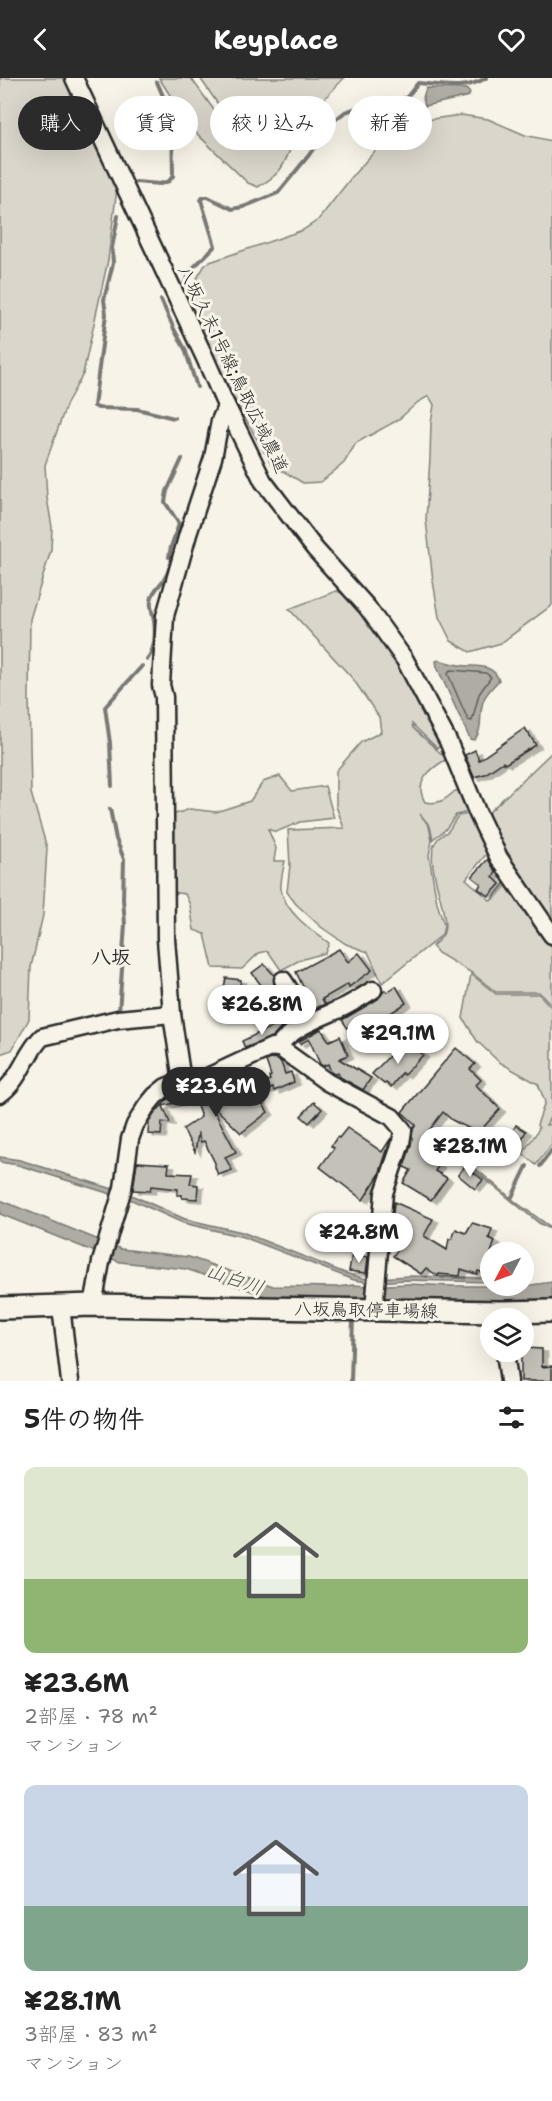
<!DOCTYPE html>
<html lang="ja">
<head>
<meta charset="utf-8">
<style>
  :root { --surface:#fff; --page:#f2f2f2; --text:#222; --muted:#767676; --accent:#2b2b2b }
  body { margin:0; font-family:"Shantell Sans","Klee One",sans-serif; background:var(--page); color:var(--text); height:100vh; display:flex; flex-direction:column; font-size:22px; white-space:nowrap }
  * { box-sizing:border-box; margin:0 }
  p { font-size:20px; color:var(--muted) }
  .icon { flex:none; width:33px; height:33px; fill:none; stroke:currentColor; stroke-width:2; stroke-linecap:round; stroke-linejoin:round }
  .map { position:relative; height:1303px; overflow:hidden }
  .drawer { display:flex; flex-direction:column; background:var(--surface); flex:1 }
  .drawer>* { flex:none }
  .top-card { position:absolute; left:18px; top:18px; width:516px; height:54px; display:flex; gap:12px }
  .needle { width:39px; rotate:229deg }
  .tools { position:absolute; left:480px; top:1164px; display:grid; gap:12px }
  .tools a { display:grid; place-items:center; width:54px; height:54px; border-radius:50%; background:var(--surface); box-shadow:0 6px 24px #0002; font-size:30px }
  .price { position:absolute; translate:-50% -51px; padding:0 14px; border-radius:21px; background:#fff; color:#222; font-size:20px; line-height:39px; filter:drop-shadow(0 2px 3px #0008) }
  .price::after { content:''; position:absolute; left:50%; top:36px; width:18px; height:14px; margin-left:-9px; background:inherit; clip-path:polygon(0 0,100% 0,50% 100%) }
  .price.on { background:var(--accent); color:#fff }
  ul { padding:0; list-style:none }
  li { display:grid; align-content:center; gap:12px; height:318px; padding:0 24px }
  li span { display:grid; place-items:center; height:186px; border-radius:12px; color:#555 }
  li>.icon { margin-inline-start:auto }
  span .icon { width:108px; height:108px; fill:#fffc; stroke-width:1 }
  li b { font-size:26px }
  h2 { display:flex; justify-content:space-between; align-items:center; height:72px; padding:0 24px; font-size:26px }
  .chip { padding:0 21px; border-radius:27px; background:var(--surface); box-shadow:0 6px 24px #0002; font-size:21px; line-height:54px }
  .chip.on { background:var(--accent); color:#fff }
  header { display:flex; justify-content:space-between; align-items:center; height:78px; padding:0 24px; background:var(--accent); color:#fff; font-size:27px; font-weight:700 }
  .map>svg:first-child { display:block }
</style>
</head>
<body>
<header><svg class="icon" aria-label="back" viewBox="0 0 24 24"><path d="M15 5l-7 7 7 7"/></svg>Keyplace<svg class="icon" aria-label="heart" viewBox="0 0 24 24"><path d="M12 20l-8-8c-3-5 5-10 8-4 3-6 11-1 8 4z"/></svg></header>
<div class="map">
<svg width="552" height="1303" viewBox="0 0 552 1303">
  <defs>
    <filter id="shadow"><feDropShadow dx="5.5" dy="3" stdDeviation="0" flood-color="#0004"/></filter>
  </defs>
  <rect width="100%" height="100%" fill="#f7f3e8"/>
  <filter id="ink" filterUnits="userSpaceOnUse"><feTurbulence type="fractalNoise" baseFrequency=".0167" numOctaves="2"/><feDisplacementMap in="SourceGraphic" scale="12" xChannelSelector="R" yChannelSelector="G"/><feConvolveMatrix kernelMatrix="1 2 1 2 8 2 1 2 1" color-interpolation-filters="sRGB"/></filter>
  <g filter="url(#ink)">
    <g fill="#dad6cc" stroke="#82807c" stroke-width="1.5">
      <polygon points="0,0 67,0 117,110 108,182 83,296 67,325 45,387 47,420 52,449 51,472 30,541 29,619 31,715 47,770 43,837 31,889 29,941 12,972 0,976"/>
      <path d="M159,0h32l23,32 13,13 3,-4 -10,-12 -20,-29h144c-17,18 -35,36 -47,58 -15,26 -8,33 -39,51l-10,-4 -57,-55z"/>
      <polygon points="461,37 488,41 525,57 552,63 552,527 501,565 470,574 451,563 439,539 433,503 426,442 430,380 431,345 434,327 429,318 418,324 398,342 356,365 344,385 321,404 303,405 271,386 216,289 186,218 205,187 210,184 303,152 318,142 355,95 385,62 400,50 432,41"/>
      <path d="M336,513c16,2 59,64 69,80 14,23 24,51 36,75l-4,2 -25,-24 1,4 34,31c-16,9 -34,23 -22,43 13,3 20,-2 30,-11h5l8,21 -12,3 -11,15 -12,9 -3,-13 -10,-12 9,12 3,15 -3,14 8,48 7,22 -2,10 -60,48 -14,-31 -22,-8 -25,-17 -25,-23 -9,-12 3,-27 -2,-35 56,-2 -8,-22v-35l25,-29 20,-10 -2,-15 -26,-38 -64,-70z"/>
      <polygon points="552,674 552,844 520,795 486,737"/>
      <path d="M280,698l12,15 33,-5 9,32 -34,4 -24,10 -8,-3 8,19 -2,13h11c-2,9 -5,20 -4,29 5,23 30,40 48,53l-4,10 -25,7 -19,10 -13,-19 -9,2 -17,16 -29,-1 -8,-34 -11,-4 -4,-25 -5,-11 -15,-2 -1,-76 21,-7 26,3 34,-11 13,-19z"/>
      <path d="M469,736l20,37 -23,28 25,22 15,-20 28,44 18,23v57l-13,-13h-43l-24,-19 -34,-20 -6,-7c3,-3 8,-6 10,-10 12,-15 -17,-67 -8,-91 3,-7 7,-9 13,-13 4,-4 7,-11 11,-16z"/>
      <path d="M471,896l25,20h43l13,14v106l-6,11 6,-1v20l-16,21 -13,-11c5,-13 11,-14 16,-26l-2,-3 8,-23 -7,-18 -39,-22 -22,-21 -14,-23z"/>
    </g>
    <g fill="#afaca4" stroke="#7a7874" stroke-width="1.5">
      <polygon points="426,10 466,11 470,15 469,18 425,28 423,20"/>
      <path d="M439,582c6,2 13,4 20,5 15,3 33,-3 40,15 -5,6 -12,12 -15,19 -6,13 0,31 -10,41l-4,-1 -33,-72 -1,-6z"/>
      <polygon points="414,1049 463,1080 517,1125 552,1150 552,1152 539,1145 459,1080 413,1051"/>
      <polygon points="0,1079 20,1082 116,1112 114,1117 18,1087 0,1084"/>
      <polygon points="129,1116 185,1141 242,1154 345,1195 367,1201 367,1204 354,1202 243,1159 183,1145 127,1120"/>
      <polygon points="0,1122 121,1171 189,1179 273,1208 337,1209 353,1207 368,1208 408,1206 452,1208 524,1208 552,1204 552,1221 495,1224 269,1219 186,1191 120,1184 0,1136"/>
      <polygon points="409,1198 490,1200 490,1204 403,1202 380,1204 379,1200"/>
    </g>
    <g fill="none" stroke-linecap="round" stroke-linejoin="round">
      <polygon stroke="#605f5b" stroke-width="1.5" points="452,592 486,595 491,599 479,616 472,643 468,642 448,596 449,593"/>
      <g stroke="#7a7874" stroke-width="4">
        <polyline points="136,104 160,106 169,103 173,98 172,39 157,4"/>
        <polyline points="118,138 112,170 113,185 104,222 106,236 94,328 98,330 137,331 174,340"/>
        <path d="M183,208l10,-18 22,-22 -14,-46 2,-3h5l24,12 11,-2 35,-14 31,-38 21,-31 15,-12 18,-6 8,1 31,-8 5,-2 11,-14c24,2 46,8 68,-5"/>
        <polyline points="161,222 174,251 185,271 197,309"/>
        <polyline points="169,479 171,469 179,446 165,424 167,413 182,381"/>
        <path d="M147,582c9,-13 9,-30 6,-45 -1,-4 -3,-10 -2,-14 1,-13 16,-19 18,-33"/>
        <polyline points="112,708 110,665 105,629 142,588"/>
        <polyline points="110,731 116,761 124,781 123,821 125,846 119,935"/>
        <polyline points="540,1088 552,1072"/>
        <polyline points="512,1119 527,1088"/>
        <polyline points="351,1303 353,1240"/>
      </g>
    </g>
    <g fill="#c4c1b9" stroke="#2b2b2b" stroke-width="1.5" filter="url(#shadow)">
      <polygon points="525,650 536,667 505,686 503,684 485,696 474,699 465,677 475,672 479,682"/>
      <polygon points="488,781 496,794 493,799 500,806 489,818 478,811 481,806 472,799"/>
      <polygon points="339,871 348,884 359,875 372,892 349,909 348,906 322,921 325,926 314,931 296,894"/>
      <polygon points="264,886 274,897 274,907 283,922 260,942 246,927 264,911 252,895"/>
      <polygon points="226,900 241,902 238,917 223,915"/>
      <polygon points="396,908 406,925 371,948 367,940 349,952 342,942 378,921 385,912 387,914"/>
      <polygon points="277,946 282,949 273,959 245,970 242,963"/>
      <polygon points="321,951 329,963 340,958 348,977 339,981 371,1000 363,1012 340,999 338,995 334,996 331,994 328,986 323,988 320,986 309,961 300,966 298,964"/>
      <polygon points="410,964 423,977 404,997 402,995 391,1009 386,1005 384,1006 372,996 391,976 392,977 395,973 398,976"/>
      <polygon points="456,970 475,986 470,991 481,1002 476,1007 500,1031 478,1055 452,1042 443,1034 424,1059 437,1068 430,1080 439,1087 435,1093 447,1100 431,1122 403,1105 411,1092 404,1089 411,1067 413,1051 416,1047 402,1034"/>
      <polygon points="274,980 281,984 285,996 291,994 294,1004 274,1013 273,1010 264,1013 261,1005 270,1002 269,999 271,998 266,983"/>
      <polygon points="231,1000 235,1009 243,1004 247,1010 250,1007 268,1034 241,1055 210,1025 236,1074 225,1079 232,1092 218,1097 215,1089 215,1085 204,1063 201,1064 198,1056 195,1074 183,1051 201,1039 194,1020 163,1028 170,1045 162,1044 161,1057 148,1056 149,1044 155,1035 171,1018 184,1013 205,1012"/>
      <polygon points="314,1024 322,1031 309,1045 301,1038"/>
      <polygon points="516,1047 526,1053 518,1068 507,1063"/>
      <polygon points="347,1050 382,1074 391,1060 379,1097 363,1122 320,1089 334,1070 331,1068 337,1059 339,1060"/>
      <polygon points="137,1084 169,1086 168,1095 192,1096 190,1106 198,1107 197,1121 182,1120 182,1117 177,1117 178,1111 151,1108 150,1113 133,1112"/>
      <polygon points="465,1088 483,1102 475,1111 458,1097"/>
      <polygon points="394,1124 433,1141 424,1158 447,1172 449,1161 452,1161 456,1151 466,1155 472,1145 492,1151 489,1160 495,1163 484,1195 478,1193 477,1196 461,1191 460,1198 439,1196 438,1198 426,1190 421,1196 393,1178 405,1161 391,1160"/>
      <polygon points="352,1176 368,1179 366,1195 349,1193"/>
      <polygon points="524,1270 542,1271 542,1289 552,1288 552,1303 521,1303 521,1274 524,1274"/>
    </g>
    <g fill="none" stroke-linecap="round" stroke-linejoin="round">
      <g stroke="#2b2b2b" stroke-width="21">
        <g id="minor">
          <polyline points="74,0 205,280 224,323 263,403 315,471 367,529 405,582 448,663 478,736 499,780 552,857"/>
          <polyline points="283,902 310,944"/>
          <path d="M277,970c16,-22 44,-30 67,-41 10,-5 19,-11 29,-17"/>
          <polyline points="182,1003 172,936 166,861 164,619 161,607 165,538 188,456 213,380 220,343 226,329"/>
          <path d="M0,1016c20,-14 25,-40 42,-57l76,-18 54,-5"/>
          <polyline points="93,1227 101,1184 123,1110 130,1061 135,1047 146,1029 155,1018 166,1009 182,1003 201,1002 272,969 280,970 327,1004 392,1039 403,1052 401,1065 384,1115 374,1231"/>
          <polyline points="61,1229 70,1303"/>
          <polyline points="505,1274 509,1303"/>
        </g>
      </g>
      <g stroke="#2b2b2b" stroke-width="26">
        <polyline id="major" points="0,1230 93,1227 500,1234 552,1233"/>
      </g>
      <use href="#minor" stroke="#f7f3e8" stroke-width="16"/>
      <use href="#major" stroke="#f7f3e8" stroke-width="21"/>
    </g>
  </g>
  <g text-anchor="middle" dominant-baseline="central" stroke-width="6" stroke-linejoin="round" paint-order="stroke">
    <g font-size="18" fill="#2b2b2b" stroke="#f7f3e8">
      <text transform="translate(233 291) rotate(64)">八坂久末1号線;鳥取広域農道</text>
      <text transform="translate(366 1232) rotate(1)">八坂鳥取停車場線</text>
    </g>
    <g font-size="20" font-weight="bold" fill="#2b2b2b" stroke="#f7f3e8">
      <text x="111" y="879">八坂</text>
    </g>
    <g font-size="20" font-style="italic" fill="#53524f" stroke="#f7f3e8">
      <text transform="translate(235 1201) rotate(19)">山白川</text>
    </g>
  </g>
</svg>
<div class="tools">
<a><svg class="needle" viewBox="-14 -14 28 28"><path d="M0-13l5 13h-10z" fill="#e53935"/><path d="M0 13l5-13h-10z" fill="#767676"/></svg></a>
<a><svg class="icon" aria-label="layers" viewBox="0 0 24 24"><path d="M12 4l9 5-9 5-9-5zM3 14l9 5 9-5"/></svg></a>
</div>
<b class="price" style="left:262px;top:958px">¥26.8M</b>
<b class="price" style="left:398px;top:987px">¥29.1M</b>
<b class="price on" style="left:216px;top:1040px">¥23.6M</b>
<b class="price" style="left:470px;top:1100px">¥28.1M</b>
<b class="price" style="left:359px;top:1186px">¥24.8M</b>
<div class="top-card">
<a class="chip on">購入</a>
<a class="chip">賃貸</a>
<a class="chip">絞り込み</a>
<a class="chip">新着</a>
</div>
</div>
<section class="drawer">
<h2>5件の物件<svg class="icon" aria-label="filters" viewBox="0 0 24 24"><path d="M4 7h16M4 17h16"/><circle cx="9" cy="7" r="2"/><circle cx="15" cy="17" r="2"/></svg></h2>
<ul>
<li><span style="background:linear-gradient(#dfe7d0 60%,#8fb573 0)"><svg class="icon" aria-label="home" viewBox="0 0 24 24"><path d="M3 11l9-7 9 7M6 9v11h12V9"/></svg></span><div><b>¥23.6M</b><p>2部屋 · 78 m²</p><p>マンション</p></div></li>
<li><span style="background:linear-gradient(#c9d6e8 65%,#7fa58c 0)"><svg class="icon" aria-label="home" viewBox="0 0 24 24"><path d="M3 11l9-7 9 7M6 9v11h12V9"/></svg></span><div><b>¥28.1M</b><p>3部屋 · 83 m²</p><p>マンション</p></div></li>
</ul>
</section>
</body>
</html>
